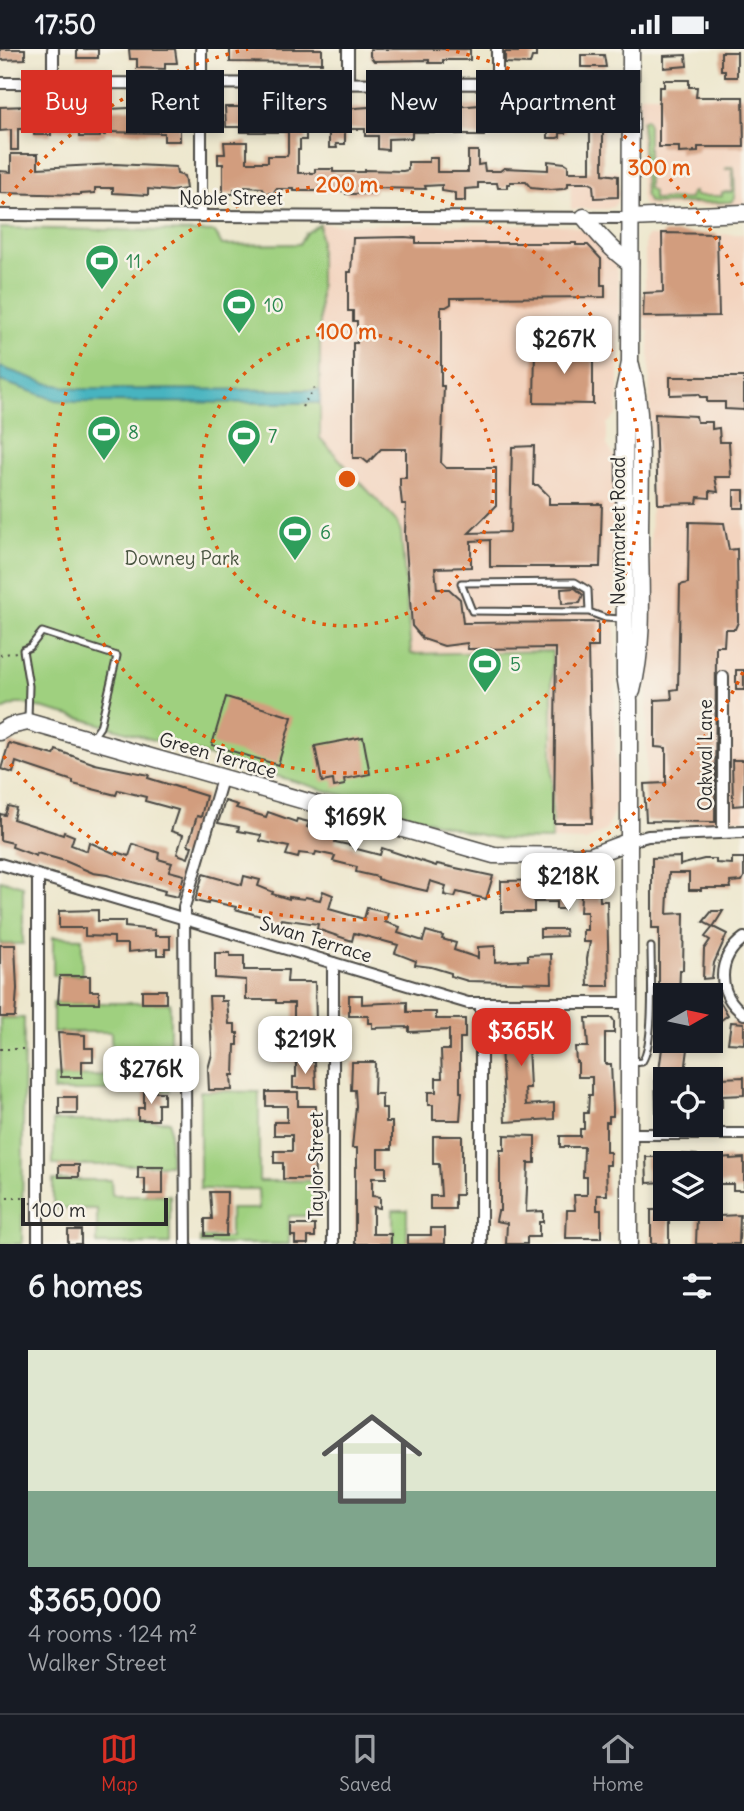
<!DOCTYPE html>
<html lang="en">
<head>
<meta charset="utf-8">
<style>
  :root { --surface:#171b24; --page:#20242c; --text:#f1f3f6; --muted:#9ea1a6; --line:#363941; --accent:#d93025 }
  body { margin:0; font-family:Delius,sans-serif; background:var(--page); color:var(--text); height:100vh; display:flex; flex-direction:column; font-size:26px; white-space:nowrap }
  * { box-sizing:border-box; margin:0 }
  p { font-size:23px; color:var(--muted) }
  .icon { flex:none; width:38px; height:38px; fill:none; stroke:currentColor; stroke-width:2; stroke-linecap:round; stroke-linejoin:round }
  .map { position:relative; height:1195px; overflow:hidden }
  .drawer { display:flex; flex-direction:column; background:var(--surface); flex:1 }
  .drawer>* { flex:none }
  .hud { position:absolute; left:21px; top:21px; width:704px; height:63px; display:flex; gap:14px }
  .needle { width:46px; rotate:81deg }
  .fabs { position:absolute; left:653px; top:934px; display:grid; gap:14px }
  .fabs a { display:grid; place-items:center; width:70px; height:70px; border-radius:0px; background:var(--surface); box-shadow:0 4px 10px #0003; font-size:35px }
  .scale { position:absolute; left:21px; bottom:18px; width:147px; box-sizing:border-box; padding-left:7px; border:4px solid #2b2b2b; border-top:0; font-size:19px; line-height:24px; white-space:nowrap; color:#2b2b2b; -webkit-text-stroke:5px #f7f3e8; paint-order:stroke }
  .price { position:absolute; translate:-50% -60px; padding:0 16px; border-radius:14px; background:#fff; color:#222; font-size:23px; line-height:46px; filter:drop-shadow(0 2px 4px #0008) }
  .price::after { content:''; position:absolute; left:50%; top:42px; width:21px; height:16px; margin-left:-10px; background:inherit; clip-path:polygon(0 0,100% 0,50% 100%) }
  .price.active { background:var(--accent); color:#fff }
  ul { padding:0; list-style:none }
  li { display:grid; align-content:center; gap:14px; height:371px; padding:0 28px }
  li span { display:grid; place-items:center; height:217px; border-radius:0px; color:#555 }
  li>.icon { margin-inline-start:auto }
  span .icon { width:126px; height:126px; fill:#fffc; stroke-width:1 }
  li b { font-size:30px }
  h2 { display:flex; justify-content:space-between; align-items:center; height:84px; padding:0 28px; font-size:30px }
  .pill { padding:0 24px; border-radius:0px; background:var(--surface); box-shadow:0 4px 10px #0003; font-size:24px; line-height:63px }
  .pill.active { background:var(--accent); color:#fff }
  .status { display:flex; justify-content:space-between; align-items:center; height:49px; padding:0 35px; background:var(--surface); direction:ltr }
  .status svg { height:19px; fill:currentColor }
  .menu { display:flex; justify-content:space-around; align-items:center; height:98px; border-top:2px solid var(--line); background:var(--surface); font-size:19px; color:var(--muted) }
  .menu a { display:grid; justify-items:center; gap:4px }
  .menu .active { color:var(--accent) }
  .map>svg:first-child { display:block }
</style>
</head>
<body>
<div class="status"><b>17:50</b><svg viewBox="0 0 49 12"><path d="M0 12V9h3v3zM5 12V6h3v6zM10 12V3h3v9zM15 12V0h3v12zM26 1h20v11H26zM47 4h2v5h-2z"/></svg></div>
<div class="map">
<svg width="744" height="1195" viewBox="0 0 744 1195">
  <rect width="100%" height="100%" fill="#f7f3e8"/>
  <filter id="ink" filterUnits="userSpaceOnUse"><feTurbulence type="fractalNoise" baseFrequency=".0143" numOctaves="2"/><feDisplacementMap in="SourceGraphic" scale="14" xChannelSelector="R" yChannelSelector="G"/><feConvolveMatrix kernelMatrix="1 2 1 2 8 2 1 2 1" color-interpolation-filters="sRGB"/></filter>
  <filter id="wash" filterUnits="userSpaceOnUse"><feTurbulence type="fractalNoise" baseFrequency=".00686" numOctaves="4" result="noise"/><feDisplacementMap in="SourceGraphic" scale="28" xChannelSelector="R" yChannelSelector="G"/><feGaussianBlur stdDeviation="1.57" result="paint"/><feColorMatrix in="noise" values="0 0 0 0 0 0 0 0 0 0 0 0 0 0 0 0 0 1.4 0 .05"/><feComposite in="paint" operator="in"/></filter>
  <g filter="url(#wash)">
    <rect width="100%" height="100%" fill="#ede7cd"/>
    <g fill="#f3d4bf">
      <polygon points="639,46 744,46 744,156 653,159 644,156 641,149"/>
      <polygon points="570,122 619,122 617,153 613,158 606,160 571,160"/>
      <polygon points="320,175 568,176 589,182 614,208 619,235 619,340 617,365 607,375 607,396 615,408 616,758 606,781 586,792 552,791 552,602 411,606 401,484 397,473 320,389"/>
      <polygon points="744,185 744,770 645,770 651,452 649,282 645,281 645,192 647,187"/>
    </g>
    <g fill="#9fd07f" stroke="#657e55" stroke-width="2">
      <polygon points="646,70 648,73 648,139 653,143 653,151 690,150 691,144 694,143 695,147 722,147 722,143 732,143 733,120 725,120 732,118 734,121 735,148 732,153 654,155 648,153 645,146 642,72"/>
      <polygon points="320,175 320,389 397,473 401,483 411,605 552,602 552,791 500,790 467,783 86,671 25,655 16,655 0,662 0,179 215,183 222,196 299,195 306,184"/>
      <polygon points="0,831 23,837 23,895 0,895"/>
      <polygon points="53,888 82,889 82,926 53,926"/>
      <polygon points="53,954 170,954 170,1042 53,1042 53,1028 112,1027 111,983 53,983"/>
      <polygon points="0,969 24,969 22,1195 0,1195"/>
      <polygon points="200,1042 259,1043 259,1132 319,1132 319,1167 289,1167 289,1195 200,1195 200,1189 230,1189 230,1160 259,1160 258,1140 200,1140"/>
      <rect x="53" y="1072" width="117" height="44"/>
      <polygon points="111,1131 112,1146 170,1146 170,1195 97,1195 97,1160 53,1160 53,1131"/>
      <rect x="393" y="1161" width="14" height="34"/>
    </g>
    <polygon fill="#46b4c0" stroke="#387076" stroke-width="2" points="0,318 46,334 77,340 320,341 320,354 76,353 56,351 0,332"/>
    <g id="blocks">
      <g fill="#d29d7e">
        <polygon points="0,0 25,0 25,10 0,11"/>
        <rect x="77" y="0" width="21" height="9"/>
        <polygon points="129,0 175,0 177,14 165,14 165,20 137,19 137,10 130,10"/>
        <polygon points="230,0 322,0 322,14 230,13"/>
        <polygon points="370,0 470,0 470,11 443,11 443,14 429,14 429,11 374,12 370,7"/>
        <polygon points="518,0 536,0 536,8 532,8 530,15 505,14 505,3 518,3"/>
        <polygon points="721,3 737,3 737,28 725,28 725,21 721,21"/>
        <polygon points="581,6 604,6 606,18 581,18"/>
        <polygon points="686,6 687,17 664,19 664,7"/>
        <polygon points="664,31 689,31 689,38 697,38 696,48 743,48 744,98 698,98 698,103 679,104 679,98 659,98 659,38 664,38"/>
        <polygon points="490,49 490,57 499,56 506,60 524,59 528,57 567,58 566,84 560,84 560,88 557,89 548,89 548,80 525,78 524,68 509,68 509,76 506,76 506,82 484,82 484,87 468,87 468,85 456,85 454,83 412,83 412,89 388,90 388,101 378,100 378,87 365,87 365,80 345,80 345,95 336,95 337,99 329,99 329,81 306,81 306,91 300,91 300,101 298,101 298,124 315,124 315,120 333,120 333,123 364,123 364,121 403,122 408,121 408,113 429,113 429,109 437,109 437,123 468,123 468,102 478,102 478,116 484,115 485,122 500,122 504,119 548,121 548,112 565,114 568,116 568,123 590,123 590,78 584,78 584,55 603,54 603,125 618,127 618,148 594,149 593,136 589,134 568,134 568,138 563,140 551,141 531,139 526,133 510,133 510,135 507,135 507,139 498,139 497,134 478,134 478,139 465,140 465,152 455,152 455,144 442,142 442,136 425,137 426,140 376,139 373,144 354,145 346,145 346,142 294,142 294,140 276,140 273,144 266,144 262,139 245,138 245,141 234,141 234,145 223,145 223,115 218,115 218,105 225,105 224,93 247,93 247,113 268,113 268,107 287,107 288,104 288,83 241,83 241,78 226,78 225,58 243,58 243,60 258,60 258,57 288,60 322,58 322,60 342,60 369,58 468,57 480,56 480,50"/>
        <polygon points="67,55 79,55 81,61 110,62 110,60 147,58 158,59 158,61 180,61 180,92 164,92 164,84 105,83 105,86 100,86 100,88 79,88 79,80 51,82 51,86 34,86 34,80 18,80 18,101 11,101 11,81 0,82 0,58 30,57 47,59 51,62 66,62"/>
        <polygon points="11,105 38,105 38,119 115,115 176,118 177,125 184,127 186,140 171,142 148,140 148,146 113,144 113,139 95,139 95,144 81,145 81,146 0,144 0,122 11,123"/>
        <polygon points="662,184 717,185 719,267 643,268 644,244 663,243"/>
        <polygon points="405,188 416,189 416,194 576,194 576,196 588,196 601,210 601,236 605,236 605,248 451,249 451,255 446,258 441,258 441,337 444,337 441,414 446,419 496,419 496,457 469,484 510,483 512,398 534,397 533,436 538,436 549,447 549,455 602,455 600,518 490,518 490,491 471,492 471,518 435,519 437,540 449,540 460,550 463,574 598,573 598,598 588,598 592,774 554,774 556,599 468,600 467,594 444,597 423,590 412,577 405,485 406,455 402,455 400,437 400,429 406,429 406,400 381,400 368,414 362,409 353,409 353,294 357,294 357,272 353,272 353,262 348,262 348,223 351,223 353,189"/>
        <polygon points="535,299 593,299 593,355 534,354"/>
        <polygon points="670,328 744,328 744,361 725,360 725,353 707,353 707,348 700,348 699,345 670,346"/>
        <polygon points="655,365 696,367 697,373 712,373 712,380 719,379 720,393 729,393 731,428 715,428 718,443 710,442 710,449 698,448 697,454 658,455"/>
        <rect x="734" y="441" width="10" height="18"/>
        <polygon points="689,473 724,474 729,501 737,500 738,573 735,580 725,580 724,597 716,597 715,773 646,772 644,735 666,734 666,699 655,698 655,651 672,650 671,641 678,640 680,536 688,534"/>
        <polygon points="575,539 583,546 580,554 562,555 561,540"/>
        <rect x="736" y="621" width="8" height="20"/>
        <polygon points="226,648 292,668 278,716 212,696"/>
        <polygon points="363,688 370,725 344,730 345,736 334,738 333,731 322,733 315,697"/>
        <polygon points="9,694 54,706 56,701 95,715 149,726 148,729 206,747 201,768 197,767 188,796 192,797 188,809 177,805 183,786 171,782 178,761 145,752 146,748 118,741 116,746 73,735 73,732 16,713 13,724 1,720"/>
        <polygon points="732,711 744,711 744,756 733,757"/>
        <polygon points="225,752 238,756 236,759 266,768 268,763 296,773 297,770 309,773 307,778 325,785 328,773 340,776 335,793 354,797 353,799 380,806 382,799 436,817 437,815 493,827 486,850 457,843 455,848 444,846 446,837 430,832 427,842 387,833 378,830 378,828 356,823 357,818 333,812 335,807 316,803 315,806 299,804 298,809 286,806 289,798 260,792 261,786 238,782 239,778 218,774"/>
        <polygon points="8,757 16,759 13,770 63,786 64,783 74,787 71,796 87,802 89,793 116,805 117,803 129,807 133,795 159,804 158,810 172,814 169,822 184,826 178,848 164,845 165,842 107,826 93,824 65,812 37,804 36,807 12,798 13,794 0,791 0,765 5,766"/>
        <polygon points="680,808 680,816 704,810 716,810 716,814 732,815 732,809 744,809 744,828 742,832 730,833 731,839 701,839 701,841 689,841 689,824 669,824 667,865 684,864 683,921 680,921 679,947 659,947 659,879 652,879 652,809"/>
        <polygon points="558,824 581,824 580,829 599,831 600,852 607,852 609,937 588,937 587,910 590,893 583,893 583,881 587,881 587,863 580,863 581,847 566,847 565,860 556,860 556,853 534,853 534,863 501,863 501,832 558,831"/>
        <polygon points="203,825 242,836 244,827 260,831 258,837 273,843 272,845 289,850 289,848 304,850 305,848 320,851 323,842 333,846 329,860 364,870 367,859 388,864 385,873 400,878 398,884 423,892 426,882 443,887 442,890 456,894 454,901 478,909 478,898 495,897 495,913 528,911 528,906 551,905 552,934 468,932 451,927 451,924 431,918 415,916 416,912 395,904 398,896 380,891 354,884 352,892 317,880 318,875 281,870 279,875 267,873 268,869 235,860 236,858 209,852 208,855 195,852"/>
        <polygon points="98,861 98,872 125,872 125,878 155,881 155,887 170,887 170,900 165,900 165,906 157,906 157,900 128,903 128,895 114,895 114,888 85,887 85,879 59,879 59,862"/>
        <polygon points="712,862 723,862 713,878 703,873"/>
        <polygon points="713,878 727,885 714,914 712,929 703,930 704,900 710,891 705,888"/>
        <polygon points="540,880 565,880 566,887 540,888"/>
        <polygon points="0,896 15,896 17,940 15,968 0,968"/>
        <polygon points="215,904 230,904 230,907 244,907 244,921 288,921 287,933 315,933 316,974 312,974 312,997 299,997 299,1013 278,1013 278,997 270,997 270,985 294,985 294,954 276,954 276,951 246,951 246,931 215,929"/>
        <polygon points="60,927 90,927 90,942 99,942 99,954 58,954"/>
        <polygon points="710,936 728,966 717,974 710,961 710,947 696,947"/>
        <rect x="142" y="941" width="24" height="13"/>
        <polygon points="349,946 362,946 362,955 407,953 407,963 436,963 436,970 465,970 465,989 460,989 460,1043 462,1043 460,1071 433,1071 433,1056 428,1056 428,1043 436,1043 436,1029 442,1029 441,1001 449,1001 449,981 409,983 409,978 372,979 372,974 368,974 368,967 349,967"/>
        <polygon points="209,947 221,947 221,952 227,952 229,975 235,975 235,984 238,984 238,996 235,996 234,1026 231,1026 232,1041 209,1041 208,1020 212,1005"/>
        <polygon points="554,969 554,982 533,982 533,996 528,996 530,1039 525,1039 526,1056 554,1054 554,1070 505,1073 501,996 496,996 499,971"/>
        <polygon points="586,969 612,969 614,972 614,984 605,984 605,1015 611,1015 613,1059 613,1067 609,1067 609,1073 606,1073 606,1103 610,1103 610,1116 606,1116 607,1146 597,1146 597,1161 601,1161 601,1189 566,1189 567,1161 575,1161 574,1146 587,1146 587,1128 583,1128 584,1098 560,1098 560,1087 580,1087 580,1080 584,1080 584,1064 588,1064 589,1046 592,1046 592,1028 578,1028 578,1013 576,1013 575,998 588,998"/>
        <polygon points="731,973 744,974 744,995 728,994"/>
        <polygon points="58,984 85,986 85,999 93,999 93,1012 82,1012 82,1028 61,1028"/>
        <polygon points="663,992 682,992 682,999 688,1000 684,1031 665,1031 665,1063 656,1063 655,1022 659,1022"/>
        <polygon points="296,1013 315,1013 316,1039 293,1039 293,1028 296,1028"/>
        <polygon points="352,1013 375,1013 374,1045 382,1045 382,1059 386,1059 386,1073 392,1073 392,1100 378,1100 378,1118 386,1118 386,1129 372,1129 372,1147 380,1148 380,1159 373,1158 373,1185 391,1185 391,1195 355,1195 355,1118 357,1118 357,1099 352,1099 356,1057 355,1041 351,1041"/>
        <polygon points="702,1019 721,1019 721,1029 744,1028 744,1046 722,1047 722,1058 710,1059 710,1031 703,1031"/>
        <polygon points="144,1043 164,1043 164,1055 158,1055 158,1071 138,1071 138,1059 144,1059"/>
        <polygon points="266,1043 298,1043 298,1057 316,1057 316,1070 313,1070 315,1130 283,1130 283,1114 274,1114 274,1102 292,1102 292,1086 274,1086 274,1073 287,1073 287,1057 266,1057"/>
        <rect x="59" y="1048" width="18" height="17"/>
        <polygon points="504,1086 535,1087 535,1114 528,1114 526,1163 543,1162 543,1173 539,1173 539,1188 527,1188 527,1195 506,1195 507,1174 496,1172 498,1162 500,1162 500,1101 504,1101"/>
        <polygon points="433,1087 462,1087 462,1146 455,1146 455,1160 430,1160 430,1147 441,1147 439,1115 433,1115"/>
        <polygon points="679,1105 697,1106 697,1115 666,1115 666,1106"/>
        <polygon points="646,1108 664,1108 665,1133 647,1134"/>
        <polygon points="730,1108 730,1110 744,1109 744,1141 733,1141 733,1135 710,1135 710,1110"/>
        <rect x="59" y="1116" width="20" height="12"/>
        <polygon points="138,1118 163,1118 163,1145 145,1145 145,1130 138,1130"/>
        <polygon points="210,1143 227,1143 226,1187 205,1187 205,1170 212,1170"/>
        <rect x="651" y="1161" width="18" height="34"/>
        <polygon points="740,1166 739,1195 696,1195 697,1168"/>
        <polygon points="291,1176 315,1176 315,1188 308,1188 308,1195 295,1195 295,1187 291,1187"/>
        <polygon points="431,1179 445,1179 445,1195 408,1195 408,1186 431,1186"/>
        <rect x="68" y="1181" width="13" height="14"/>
      </g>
    </g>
  </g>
  <g filter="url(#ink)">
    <use href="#blocks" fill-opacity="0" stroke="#484743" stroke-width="2"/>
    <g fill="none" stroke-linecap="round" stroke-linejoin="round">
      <g stroke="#484743" stroke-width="9">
        <g id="lane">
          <polyline points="589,563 588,541 575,533 461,534 472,562 589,563 605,569 621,570"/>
          <polyline points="28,670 29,637 23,601 30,598 42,583 117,607 100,678 93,688"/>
          <path d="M633,1014l9,-1c13,-18 9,-91 9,-115"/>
        </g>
      </g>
      <g stroke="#484743" stroke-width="14">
        <g id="street">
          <polyline points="201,0 201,167"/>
          <polyline points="0,34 631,35"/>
          <polyline points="53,35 53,0"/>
          <polyline points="348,35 348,0"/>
          <polyline points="497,35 497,0"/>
          <polyline points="0,166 630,169"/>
          <polyline points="723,628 723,783"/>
          <polyline points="630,792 648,787 744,783"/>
          <polyline points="0,815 468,954 629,954"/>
          <polyline points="38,827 38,1195"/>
          <path d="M744,889c-28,20 -28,56 0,76"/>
          <polyline points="333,914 333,1195"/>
          <polyline points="629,1085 744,1085"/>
          <polyline points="186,1195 184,858 222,730"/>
          <polyline points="481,1195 481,954"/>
        </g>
      </g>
      <g stroke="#484743" stroke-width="19">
        <g id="secondary">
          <path d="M584,168c13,16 29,35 46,46"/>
          <polyline points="630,169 744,164"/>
          <path d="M631,316c14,52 9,116 9,171 0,51 5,105 -8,155"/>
          <polyline points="0,683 10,677 28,673 494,806 590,807 630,792"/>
          <polyline points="629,1195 629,651 625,626 624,341 630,314 631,0"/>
        </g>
      </g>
      <g stroke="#484743" stroke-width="2" stroke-dasharray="2 5" stroke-linecap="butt">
        <polyline points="658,55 659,51"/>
        <polyline points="694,101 694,103"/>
        <polyline points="302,358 314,339"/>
        <polyline points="0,606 16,603"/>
        <polyline points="0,1000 25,1000"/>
        <polyline points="0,1149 25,1149"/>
      </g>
      <use href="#lane" stroke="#fff" stroke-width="5"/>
      <use href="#street" stroke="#fff" stroke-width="10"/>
      <use href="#secondary" stroke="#fff" stroke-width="16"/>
    </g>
  </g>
  <g fill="none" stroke="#df570e" stroke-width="3.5" stroke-dasharray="3.5 7">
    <circle cx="347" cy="430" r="147"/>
    <circle cx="347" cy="430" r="294"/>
    <path d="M743 623A441 441 0 0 1 2 705M2 155A441 441 0 0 1 248 0M446 0A441 441 0 0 1 743 237"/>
  </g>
  <defs>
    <g id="stadium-pin" transform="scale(1.75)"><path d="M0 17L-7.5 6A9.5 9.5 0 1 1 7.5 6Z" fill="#2e9e5b" stroke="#f7f3e8"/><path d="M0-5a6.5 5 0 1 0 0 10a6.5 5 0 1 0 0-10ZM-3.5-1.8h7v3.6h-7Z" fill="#fff"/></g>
  </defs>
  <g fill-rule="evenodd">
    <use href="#stadium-pin" x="102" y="212"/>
    <use href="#stadium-pin" x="239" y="256"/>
    <use href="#stadium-pin" x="104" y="383"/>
    <use href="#stadium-pin" x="244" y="387"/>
    <use href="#stadium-pin" x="295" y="483"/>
    <use href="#stadium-pin" x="485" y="615"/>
  </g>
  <g text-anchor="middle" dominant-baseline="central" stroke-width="5" stroke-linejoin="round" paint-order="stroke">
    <g font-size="19" fill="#2b2b2b" stroke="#f7f3e8">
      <text x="231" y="149">Noble Street</text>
      <text transform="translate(618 482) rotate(-90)">Newmarket Road</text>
      <text transform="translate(218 706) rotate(16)">Green Terrace</text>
      <text transform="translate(705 706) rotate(-90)">Oakwal Lane</text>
      <text transform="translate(316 890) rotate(17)">Swan Terrace</text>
      <text transform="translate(316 1117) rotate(-90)">Taylor Street</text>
    </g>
    <g font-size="19" fill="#27864d" stroke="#f7f3e8" text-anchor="start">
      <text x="126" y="212">11</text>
      <text x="264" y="256">10</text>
      <text x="128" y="383">8</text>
      <text x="268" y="387">7</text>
      <text x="320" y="483">6</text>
      <text x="510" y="615">5</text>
    </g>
    <g font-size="19" fill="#485440" stroke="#f7f3e8">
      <text x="182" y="509">Downey Park</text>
    </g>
  </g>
  <circle cx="347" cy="430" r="10" fill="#df570e" stroke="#f7f3e8" stroke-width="3.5"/>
  <g font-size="21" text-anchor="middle" font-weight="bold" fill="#df570e" stroke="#f7f3e8" stroke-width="5" stroke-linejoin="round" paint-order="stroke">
    <text x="659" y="126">300 m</text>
    <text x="347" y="143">200 m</text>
    <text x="347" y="290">100 m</text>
  </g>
</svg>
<div class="fabs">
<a><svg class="needle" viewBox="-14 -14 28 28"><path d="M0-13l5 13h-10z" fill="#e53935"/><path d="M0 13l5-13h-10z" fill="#9ea1a6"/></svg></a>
<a><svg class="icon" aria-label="locate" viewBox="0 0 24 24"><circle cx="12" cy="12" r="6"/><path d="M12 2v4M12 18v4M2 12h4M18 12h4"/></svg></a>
<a><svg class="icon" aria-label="layers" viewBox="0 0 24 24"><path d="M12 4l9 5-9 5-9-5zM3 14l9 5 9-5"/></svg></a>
</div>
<div class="scale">100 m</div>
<b class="price" style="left:564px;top:327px">$267K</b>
<b class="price" style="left:355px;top:805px">$169K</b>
<b class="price" style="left:568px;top:864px">$218K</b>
<b class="price active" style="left:521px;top:1019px">$365K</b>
<b class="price" style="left:305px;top:1027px">$219K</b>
<b class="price" style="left:151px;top:1057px">$276K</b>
<div class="hud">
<a class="pill active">Buy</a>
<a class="pill">Rent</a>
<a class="pill">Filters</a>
<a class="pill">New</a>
<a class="pill">Apartment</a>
</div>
</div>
<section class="drawer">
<h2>6 homes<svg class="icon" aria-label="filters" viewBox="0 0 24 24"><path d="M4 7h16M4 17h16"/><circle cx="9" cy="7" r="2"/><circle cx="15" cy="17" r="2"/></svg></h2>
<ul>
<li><span style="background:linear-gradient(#dfe7d0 65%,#7fa58c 0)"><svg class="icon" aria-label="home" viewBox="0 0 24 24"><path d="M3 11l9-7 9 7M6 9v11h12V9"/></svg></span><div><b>$365,000</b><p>4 rooms · 124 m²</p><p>Walker Street</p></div></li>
</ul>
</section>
<nav class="menu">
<a class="active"><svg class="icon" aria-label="map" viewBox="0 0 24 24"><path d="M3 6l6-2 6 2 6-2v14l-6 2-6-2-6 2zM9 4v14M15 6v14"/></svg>Map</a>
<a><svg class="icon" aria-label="saved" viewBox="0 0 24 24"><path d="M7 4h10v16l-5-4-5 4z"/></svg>Saved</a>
<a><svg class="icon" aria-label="home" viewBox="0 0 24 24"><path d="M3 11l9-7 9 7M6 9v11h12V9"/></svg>Home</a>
</nav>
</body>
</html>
